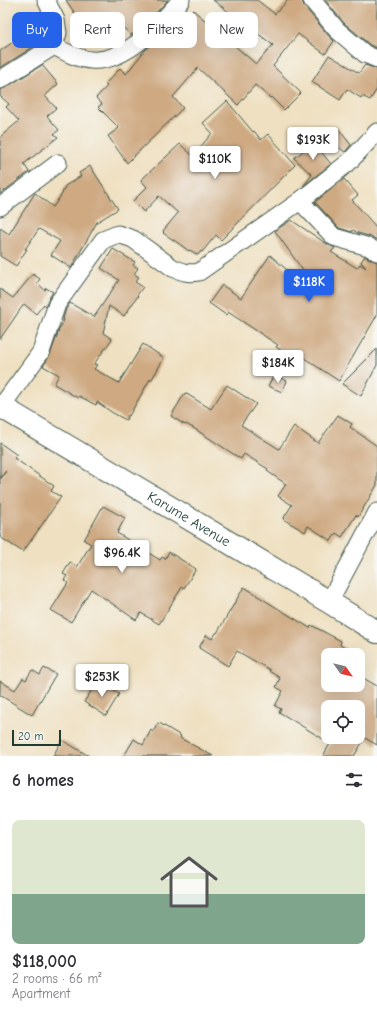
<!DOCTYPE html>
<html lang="en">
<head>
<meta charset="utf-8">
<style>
  :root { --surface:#fff; --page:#f7f7f7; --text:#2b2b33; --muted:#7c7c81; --accent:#2563eb }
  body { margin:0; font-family:"Comic Neue",sans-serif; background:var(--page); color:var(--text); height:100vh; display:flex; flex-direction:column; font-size:15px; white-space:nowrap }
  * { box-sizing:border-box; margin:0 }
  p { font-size:13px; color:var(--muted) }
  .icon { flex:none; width:22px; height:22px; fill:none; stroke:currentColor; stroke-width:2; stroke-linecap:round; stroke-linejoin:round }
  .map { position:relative; height:756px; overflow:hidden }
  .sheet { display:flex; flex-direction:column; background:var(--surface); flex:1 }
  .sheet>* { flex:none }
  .guide { position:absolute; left:12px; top:12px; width:353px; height:36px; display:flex; gap:8px }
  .needle { width:26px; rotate:124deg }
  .fabs { position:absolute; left:321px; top:648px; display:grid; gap:8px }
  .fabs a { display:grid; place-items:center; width:44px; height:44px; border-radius:8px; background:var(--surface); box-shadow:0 4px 16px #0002; font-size:20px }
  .scale { position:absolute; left:12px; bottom:10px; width:49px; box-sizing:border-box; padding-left:4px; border:2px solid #1f3d34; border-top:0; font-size:11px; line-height:14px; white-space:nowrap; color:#1f3d34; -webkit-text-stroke:3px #f6f6f2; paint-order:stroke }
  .price { position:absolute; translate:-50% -34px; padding:0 9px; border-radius:4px; background:#fff; color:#222; font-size:13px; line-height:26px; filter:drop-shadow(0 1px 2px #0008) }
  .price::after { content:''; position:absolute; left:50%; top:24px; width:12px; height:9px; margin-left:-6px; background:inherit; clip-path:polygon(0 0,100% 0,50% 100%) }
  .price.active { background:var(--accent); color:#fff }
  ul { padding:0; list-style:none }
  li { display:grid; align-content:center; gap:8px; height:212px; padding:0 12px }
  li span { display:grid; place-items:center; height:124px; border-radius:8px; color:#555 }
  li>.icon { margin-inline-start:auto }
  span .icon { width:72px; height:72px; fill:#fffc; stroke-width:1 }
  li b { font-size:17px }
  h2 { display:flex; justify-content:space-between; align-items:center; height:48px; padding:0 12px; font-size:17px }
  .tag { padding:0 14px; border-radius:8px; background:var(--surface); box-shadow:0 4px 16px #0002; font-size:14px; line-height:36px }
  .tag.active { background:var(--accent); color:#fff }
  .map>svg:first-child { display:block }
</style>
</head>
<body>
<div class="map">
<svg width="377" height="756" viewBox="0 0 377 756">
  <rect width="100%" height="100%" fill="#f6f6f2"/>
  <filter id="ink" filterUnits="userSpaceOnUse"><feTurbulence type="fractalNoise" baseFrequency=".025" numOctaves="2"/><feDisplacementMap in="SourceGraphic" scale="8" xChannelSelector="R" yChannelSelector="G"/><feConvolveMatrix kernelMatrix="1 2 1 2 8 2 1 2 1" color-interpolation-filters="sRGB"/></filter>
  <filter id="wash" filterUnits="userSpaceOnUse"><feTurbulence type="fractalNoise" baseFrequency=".012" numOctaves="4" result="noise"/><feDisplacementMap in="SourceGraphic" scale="16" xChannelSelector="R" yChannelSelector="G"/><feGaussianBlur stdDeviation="0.9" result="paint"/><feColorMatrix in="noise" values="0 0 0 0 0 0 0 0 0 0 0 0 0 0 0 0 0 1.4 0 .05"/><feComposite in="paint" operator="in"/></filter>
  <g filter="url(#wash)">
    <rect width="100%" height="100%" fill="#efe0c1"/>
    <g id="blocks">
      <g fill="#cea981">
        <polygon points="66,0 168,0 146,23 131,35 115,20 114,21 111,18 88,33"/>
        <polygon points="213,0 257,0 275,14 288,0 302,0 304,6 329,36 334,41 325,54 298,34 273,66 301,93 284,110 271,97 270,98 255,85 238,105 198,68 173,97 183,108 127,163 108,136 119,128 98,107 102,104 96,98 107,86 105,84 120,68 126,74 145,50 162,35 171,41 193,10 256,64 273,45"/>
        <polygon points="325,0 377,0 377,48 370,45 344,23"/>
        <polygon points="35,27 44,40 0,68 0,51"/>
        <polygon points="329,55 359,73 365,65 377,69 377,89 370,100 362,96 361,98 347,89 340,100 312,82"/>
        <polygon points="42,65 58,84 45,96 56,108 47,116 59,130 54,134 58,137 24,164 29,172 0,194 0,137 19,121 6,107 9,104 0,96 0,90 5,88"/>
        <polygon points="227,101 253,132 254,131 261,140 268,134 295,165 221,240 216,235 202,252 201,251 198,255 190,250 189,251 178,243 163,233 164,232 163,231 178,213 159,196 144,212 133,201 147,187 141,180 180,144 193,156 212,133 203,123"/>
        <polygon points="337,127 351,145 345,152 325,137"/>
        <polygon points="314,143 331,164 303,186 312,175 294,158"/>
        <polygon points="90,166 118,209 97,222 71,268 51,255 60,241 39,229 25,249 27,249 16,266 0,256 0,228 9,234 35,193 53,207 62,194 65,186 81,176 79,173"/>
        <polygon points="344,179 358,195 352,200 377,228 377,240 372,237 358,233 353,230 352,232 339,228 315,202"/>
        <polygon points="291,220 327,244 335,248 331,252 357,268 360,264 366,268 361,262 365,256 372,260 377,262 377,315 339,381 301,356 300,357 294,352 291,357 276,347 278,345 228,312 226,315 209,303 222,285 241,298 270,255 312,292 316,289 275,231"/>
        <polygon points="113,249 135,262 133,265 138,268 134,274 139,277 135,282 143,287 137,295 138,296 124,316 109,306 103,333 112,339 94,364 97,365 94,369 119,383 143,344 164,358 152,379 150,379 129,416 128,415 126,420 113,413 97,402 96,405 79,396 78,398 54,384 59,375 43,366 50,355 59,330 64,320 63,319 66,309 70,303 94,317 119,280 101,268"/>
        <polygon points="33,274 40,279 37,283 45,290 46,288 53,292 49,298 46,306 44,304 36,314 24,304 0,339 0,289 13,298"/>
        <polygon points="377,349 377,365 361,396 342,384"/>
        <polygon points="274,375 287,381 282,392 268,386"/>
        <polygon points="227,385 256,404 241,425 279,449 294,426 318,443 338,415 352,424 350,427 377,446 377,485 358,517 356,515 342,537 336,533 331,541 308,526 305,532 283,519 292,505 278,496 286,484 267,471 268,469 244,454 241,459 195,429 186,424 185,425 171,416 185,393 211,409"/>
        <polygon points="0,443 17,455 14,458 54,486 51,491 61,497 23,552 0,537 0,480 6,471 0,478"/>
        <polygon points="103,506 125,518 117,533 160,560 162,557 165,559 169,552 196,569 184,588 182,587 159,624 141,613 136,620 91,589 71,622 51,610 68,583 64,580 67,576 63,574 70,562 77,567 91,544 84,540"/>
        <polygon points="244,587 256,594 256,595 310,628 311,625 341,641 340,645 356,655 328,655 328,685 358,685 358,675 377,686 377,745 365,738 354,756 323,756 334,737 364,737 358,734 358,707 328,707 328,742 279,712 281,709 275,706 283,691 276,687 280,678 269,671 270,670 237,651 228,666 199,648 206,635 212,639 216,633 217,633"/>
        <polygon points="44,668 56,674 32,715 0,695 0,681 15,690 23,678 26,680 32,670 40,675"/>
        <polygon points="98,681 119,694 106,716 84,702"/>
        <polygon points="158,723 161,724 181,736 180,738 213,756 124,756 134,739 143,745 151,730 153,732"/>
        <polygon points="62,740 89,756 53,756"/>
      </g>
    </g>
  </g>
  <g filter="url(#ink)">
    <use href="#blocks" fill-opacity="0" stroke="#3e5549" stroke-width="1"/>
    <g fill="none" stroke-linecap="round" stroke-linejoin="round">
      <g stroke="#3e5549" stroke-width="19">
        <g id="street">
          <polyline points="312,0 337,30 365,54 377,59"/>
          <path d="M54,46c11,6 24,13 37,14 35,3 70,-37 90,-60"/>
          <polyline points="0,80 54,46 58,33 56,20 46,0"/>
          <polyline points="377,132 349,162 300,201 334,237 369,247 377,252"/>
          <polyline points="0,207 58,163"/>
          <path d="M1,407l40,-55 16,-48 46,-64 15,-6 15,5 40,29c10,4 15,6 26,4l101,-71"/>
          <polyline points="329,602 377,512"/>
        </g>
      </g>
      <g stroke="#3e5549" stroke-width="24">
        <g id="secondary">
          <path id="s1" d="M0,406l329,196 48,30"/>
        </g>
      </g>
      <use href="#street" stroke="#fff" stroke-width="17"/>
      <use href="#secondary" stroke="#fff" stroke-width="22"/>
    </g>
  </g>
  <g text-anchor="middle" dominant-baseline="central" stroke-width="3" stroke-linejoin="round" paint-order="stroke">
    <g font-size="14" fill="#1f3d34" stroke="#f6f6f2">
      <text stroke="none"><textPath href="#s1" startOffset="220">Karume Avenue</textPath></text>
    </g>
  </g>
</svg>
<div class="fabs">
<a><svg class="needle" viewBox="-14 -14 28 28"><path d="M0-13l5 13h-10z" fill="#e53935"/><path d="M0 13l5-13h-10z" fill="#7c7c81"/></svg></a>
<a><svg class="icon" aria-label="locate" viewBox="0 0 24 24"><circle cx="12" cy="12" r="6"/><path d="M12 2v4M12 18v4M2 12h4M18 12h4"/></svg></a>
</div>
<div class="scale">20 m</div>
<b class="price" style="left:313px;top:161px">$193K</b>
<b class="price" style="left:215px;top:180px">$110K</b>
<b class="price active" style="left:309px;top:303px">$118K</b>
<b class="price" style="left:278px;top:384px">$184K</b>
<b class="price" style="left:122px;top:574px">$96.4K</b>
<b class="price" style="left:102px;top:698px">$253K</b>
<div class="guide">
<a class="tag active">Buy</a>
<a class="tag">Rent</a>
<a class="tag">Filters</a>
<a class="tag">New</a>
</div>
</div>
<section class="sheet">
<h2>6 homes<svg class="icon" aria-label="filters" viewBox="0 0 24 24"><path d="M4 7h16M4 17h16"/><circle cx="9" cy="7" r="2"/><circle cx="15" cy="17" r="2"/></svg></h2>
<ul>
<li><span style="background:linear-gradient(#dfe7d0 60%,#7fa58c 0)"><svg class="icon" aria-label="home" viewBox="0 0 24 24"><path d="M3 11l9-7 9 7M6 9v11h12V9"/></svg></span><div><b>$118,000</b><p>2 rooms · 66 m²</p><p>Apartment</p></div></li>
</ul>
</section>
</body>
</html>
